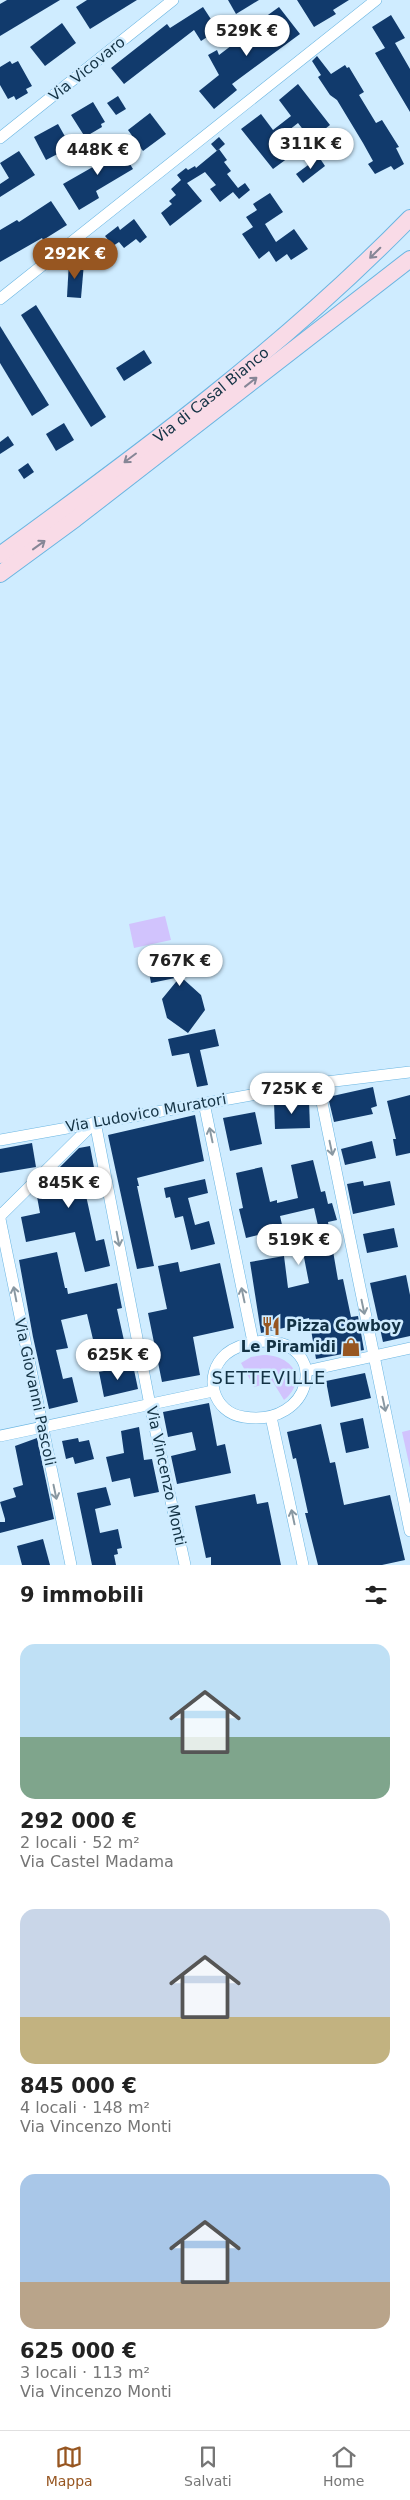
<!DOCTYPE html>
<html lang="it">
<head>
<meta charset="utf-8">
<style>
  :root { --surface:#fff; --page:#f2f2f2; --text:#222; --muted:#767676; --line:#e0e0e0; --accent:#975621 }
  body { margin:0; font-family:"DejaVu Sans",sans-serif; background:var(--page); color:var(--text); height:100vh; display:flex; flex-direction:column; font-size:19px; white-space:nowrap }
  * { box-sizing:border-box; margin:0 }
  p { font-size:16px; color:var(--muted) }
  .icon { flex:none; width:28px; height:28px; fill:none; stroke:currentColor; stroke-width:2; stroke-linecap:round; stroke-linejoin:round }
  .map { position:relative; height:1565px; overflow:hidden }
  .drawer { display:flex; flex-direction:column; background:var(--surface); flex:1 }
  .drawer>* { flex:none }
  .price { position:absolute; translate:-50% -42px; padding:0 11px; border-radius:18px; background:#fff; color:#222; font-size:16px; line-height:32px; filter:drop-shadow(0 1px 2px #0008) }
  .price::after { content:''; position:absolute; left:50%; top:30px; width:15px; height:11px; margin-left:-8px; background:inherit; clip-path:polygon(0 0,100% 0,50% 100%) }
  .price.selected { background:var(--accent); color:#fff }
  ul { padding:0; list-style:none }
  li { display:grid; align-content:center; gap:10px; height:265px; padding:0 20px }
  li span { display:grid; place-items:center; height:155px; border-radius:15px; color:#555 }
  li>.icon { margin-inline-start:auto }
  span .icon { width:90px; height:90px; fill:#fffc; stroke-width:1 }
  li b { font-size:21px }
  h2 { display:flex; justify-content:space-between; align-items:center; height:60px; padding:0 20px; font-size:21px }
  .dock { display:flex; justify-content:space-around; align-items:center; height:70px; border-top:1px solid var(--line); background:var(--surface); font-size:14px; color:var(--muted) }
  .dock a { display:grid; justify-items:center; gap:2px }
  .dock .selected { color:var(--accent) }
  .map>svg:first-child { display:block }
</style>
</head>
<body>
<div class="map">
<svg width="410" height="1565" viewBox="0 0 410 1565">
  <rect width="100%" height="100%" fill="#cfecff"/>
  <g fill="#d1c3fd">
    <polygon points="165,916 171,940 134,948 129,924"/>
    <path d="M263,1355c29,0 46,24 21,45l-11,-18 -19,5 -13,-24 10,-6z"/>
    <polygon points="410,1430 410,1468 402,1432"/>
  </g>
  <g fill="#113a6c">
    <polygon points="7,0 60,0 0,36 0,4"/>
    <polygon points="87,0 137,0 90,29 76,7"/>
    <polygon points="228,0 259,0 236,14"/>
    <polygon points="297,0 349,0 333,10 336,14 314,27"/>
    <polygon points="203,7 218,30 201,41 194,30 124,84 111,68 167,24 170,28"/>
    <polygon points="279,7 300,34 232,84 237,90 214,109 199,91 219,75 208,55 217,50 219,55 244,36 249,44 268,29 261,20"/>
    <polygon points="391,15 405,38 395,43 410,69 410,112 375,53 385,48 372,27"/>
    <polygon points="62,23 76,43 45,66 30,47"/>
    <polygon points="317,56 331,74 345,65 347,68 349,67 364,92 359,95 376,123 382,120 399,147 396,148 404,164 394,170 391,166 375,174 368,164 373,161 363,143 337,100 330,95 318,77 321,75 312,61"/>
    <polygon points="10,61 12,64 18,61 32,86 26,89 28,93 16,100 14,96 8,99 0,85 0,67"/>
    <polygon points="298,84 330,125 311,140 298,123 279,138 292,155 273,169 241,129 261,114 273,130 291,116 279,100"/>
    <polygon points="118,96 126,109 116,115 107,103"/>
    <polygon points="93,102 105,122 101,124 102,127 85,137 71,115"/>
    <polygon points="150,113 166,134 143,151 128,130"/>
    <polygon points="58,124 71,147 46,160 34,137"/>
    <polygon points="219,137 225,144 217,151 211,144"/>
    <polygon points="117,143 133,169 96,191 99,198 79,210 63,184 98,164 94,157"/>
    <polygon points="219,149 227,160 224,162 231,171 227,174 238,188 245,183 250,190 239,199 233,192 220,202 210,189 216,185 205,172 187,183 202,201 170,226 161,213 172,204 169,201 176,195 171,189 181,180 177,175 186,168 188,170 195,166 196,168"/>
    <polygon points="19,151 35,175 0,197 0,184 9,178 0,163"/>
    <polygon points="319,157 325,166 303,183 296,174"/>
    <polygon points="270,193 283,212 265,224 276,242 294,229 308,249 291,260 287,254 276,262 269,251 259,259 242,234 253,227 246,217 257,210 253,204"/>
    <polygon points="51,201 67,225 43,240 42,238 0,262 0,230 17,220 19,222"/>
    <polygon points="134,219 147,237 140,243 136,239 124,248 119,242 113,246 105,236 118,226 120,230"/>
    <polygon points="69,261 84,263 81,298 67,297"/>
    <polygon points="36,305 106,417 91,427 21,315"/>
    <polygon points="0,326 49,405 32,416 0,363"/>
    <polygon points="144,350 152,363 124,381 116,368"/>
    <polygon points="64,423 74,440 56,451 46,434"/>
    <polygon points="8,436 14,445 0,454 0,442"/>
    <polygon points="28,463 34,472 24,479 18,470"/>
    <polygon points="202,949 206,971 181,977 201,995 205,1010 188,1033 167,1018 162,999 180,977 151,983 147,961"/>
    <polygon points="215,1029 219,1046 200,1050 208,1085 197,1087 189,1053 172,1056 168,1039"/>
    <polygon points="373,1087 377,1106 371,1108 373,1114 334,1122 328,1097"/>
    <polygon points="410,1095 410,1153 396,1156 393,1139 396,1139 387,1101"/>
    <polygon points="309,1100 310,1128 275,1129 274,1102"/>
    <polygon points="255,1112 262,1144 230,1151 223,1118"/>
    <polygon points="195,1115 204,1161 137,1178 139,1186 137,1186 154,1266 137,1269 108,1135"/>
    <polygon points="372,1141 376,1158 345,1165 341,1149"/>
    <polygon points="32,1143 36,1167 0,1173 0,1149"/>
    <polygon points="90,1146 98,1189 85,1191 96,1241 104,1239 110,1266 85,1272 75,1232 26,1242 21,1217 40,1213 36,1191 79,1148"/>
    <polygon points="313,1160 321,1192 325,1191 328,1204 332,1203 337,1220 328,1222 338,1280 343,1279 351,1317 358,1316 364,1350 316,1359 309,1318 287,1323 288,1327 261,1333 250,1262 284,1256 288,1288 309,1283 301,1242 321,1239 314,1208 280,1216 283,1229 246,1238 239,1209 243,1208 236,1173 262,1167 270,1202 277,1200 277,1203 298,1198 291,1165"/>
    <polygon points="205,1179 208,1193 188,1198 195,1225 209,1221 215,1244 191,1250 183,1216 175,1218 170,1197 166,1198 164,1188"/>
    <polygon points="363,1181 364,1186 390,1181 395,1205 353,1214 347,1184"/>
    <polygon points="394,1228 398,1247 367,1253 363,1234"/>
    <polygon points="57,1252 65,1288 67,1288 68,1294 117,1283 122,1308 117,1309 125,1345 96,1352 87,1314 61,1320 68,1348 56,1350 63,1379 72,1377 78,1402 49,1409 33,1337 19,1260"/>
    <polygon points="178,1262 180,1272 220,1263 234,1328 193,1337 200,1375 162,1382 148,1313 167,1309 158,1266"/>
    <polygon points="406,1275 410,1295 410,1336 383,1342 370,1283"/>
    <polygon points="133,1365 138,1389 104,1397 99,1372"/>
    <polygon points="365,1373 371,1398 331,1407 326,1381"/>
    <polygon points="209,1403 217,1446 225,1444 231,1473 177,1484 171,1456 196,1450 192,1432 168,1437 163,1412"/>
    <polygon points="363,1418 369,1448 346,1453 340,1423"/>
    <polygon points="321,1424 330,1463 335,1462 344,1505 390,1495 405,1560 382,1565 318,1565 305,1513 308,1513 296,1458 293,1459 287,1432"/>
    <polygon points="139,1427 144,1460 152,1459 159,1492 134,1497 130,1478 112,1482 106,1457 124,1453 121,1431"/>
    <polygon points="37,1438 54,1519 0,1533 0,1522 5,1522 5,1519 0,1502 16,1497 13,1488 23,1485 15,1446"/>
    <polygon points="78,1438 79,1442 89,1440 94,1459 75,1464 73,1457 66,1459 62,1441"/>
    <polygon points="106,1487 111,1505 95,1509 100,1533 118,1529 122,1548 117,1549 118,1554 114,1555 116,1565 92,1565 77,1493"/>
    <polygon points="255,1494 257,1504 268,1502 281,1565 211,1565 211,1557 206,1558 195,1506"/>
    <polygon points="43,1539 50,1565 22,1565 17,1546"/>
  </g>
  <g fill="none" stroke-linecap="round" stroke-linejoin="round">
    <g stroke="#6ab5e1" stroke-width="12">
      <g id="minor">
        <polyline points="0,138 173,0"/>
        <polyline points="0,299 376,0"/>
        <polyline points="318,1083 410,1531"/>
        <polyline points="204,1103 253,1342"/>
        <polyline points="95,1122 150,1405 185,1565"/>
        <polyline points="0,1140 318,1083 410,1072"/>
        <polyline points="0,1216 95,1122"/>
        <polyline points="0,1219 71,1565"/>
        <path d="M266,1341c65,3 46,87 -22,76 -31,-4 -42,-42 -18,-63 11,-9 26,-12 40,-13z"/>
        <polyline points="306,1371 410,1348"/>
        <polyline points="271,1417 303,1565"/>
        <polyline points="0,1436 213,1391"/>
      </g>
    </g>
    <g stroke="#6ab5e1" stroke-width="18">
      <g id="secondary">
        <path id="s1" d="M0,555c143,-104 286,-210 410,-337"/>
        <polyline points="0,574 75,519 410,259"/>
      </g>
    </g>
    <use href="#minor" stroke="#fff" stroke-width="11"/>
    <use href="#secondary" stroke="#f9dbe7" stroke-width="16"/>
  </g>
  <defs><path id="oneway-shaft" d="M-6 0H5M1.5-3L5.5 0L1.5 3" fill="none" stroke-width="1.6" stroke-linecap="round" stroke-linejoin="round" transform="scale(1.25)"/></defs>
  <g stroke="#868696">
    <use href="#oneway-shaft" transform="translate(375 253) rotate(135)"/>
    <use href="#oneway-shaft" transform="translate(251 382) rotate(-38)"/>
    <use href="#oneway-shaft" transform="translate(130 458) rotate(143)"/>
    <use href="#oneway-shaft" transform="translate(39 545) rotate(-36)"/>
  </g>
  <g stroke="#8998a2">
    <use href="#oneway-shaft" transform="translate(211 1135) rotate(-102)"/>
    <use href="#oneway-shaft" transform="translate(331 1148) rotate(78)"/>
    <use href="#oneway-shaft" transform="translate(118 1239) rotate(79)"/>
    <use href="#oneway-shaft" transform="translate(15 1294) rotate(-101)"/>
    <use href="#oneway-shaft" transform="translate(243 1295) rotate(-102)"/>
    <use href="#oneway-shaft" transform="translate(363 1307) rotate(78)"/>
    <use href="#oneway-shaft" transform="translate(384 1404) rotate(78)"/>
    <use href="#oneway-shaft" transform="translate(55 1492) rotate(78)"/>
    <use href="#oneway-shaft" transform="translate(293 1517) rotate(-102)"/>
  </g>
  <defs>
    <g id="restaurant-bare" transform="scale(1.5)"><path d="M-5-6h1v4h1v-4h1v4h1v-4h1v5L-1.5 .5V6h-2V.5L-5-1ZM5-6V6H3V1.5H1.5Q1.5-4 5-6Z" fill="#975621" stroke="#cfecff" stroke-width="2.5" paint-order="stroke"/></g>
    <g id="shop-bare" transform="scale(1.5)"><path d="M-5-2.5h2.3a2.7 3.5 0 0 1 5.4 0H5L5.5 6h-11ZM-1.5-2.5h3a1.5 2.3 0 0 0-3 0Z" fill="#975621" stroke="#cfecff" stroke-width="2.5" paint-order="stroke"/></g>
  </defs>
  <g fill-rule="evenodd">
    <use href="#restaurant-bare" x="271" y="1326"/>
    <use href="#shop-bare" x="351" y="1347"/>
  </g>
  <g text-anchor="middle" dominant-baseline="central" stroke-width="5" stroke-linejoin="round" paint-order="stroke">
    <g font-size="15" fill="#133244" stroke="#cfecff">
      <text transform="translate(87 69) rotate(-39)">Via Vicovaro</text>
      <text stroke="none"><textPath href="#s1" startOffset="265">Via di Casal Bianco</textPath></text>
      <text transform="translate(146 1113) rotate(-10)">Via Ludovico Muratori</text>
      <text transform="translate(35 1392) rotate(78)">Via Giovanni Pascoli</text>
      <text transform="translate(166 1476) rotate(78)">Via Vincenzo Monti</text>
    </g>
    <g font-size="15" font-weight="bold" fill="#133244" stroke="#cfecff" text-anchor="start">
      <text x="286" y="1326">Pizza Cowboy</text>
      <text x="336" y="1347" text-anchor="end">Le Piramidi</text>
    </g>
    <g font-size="18" letter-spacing="1" fill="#133244" stroke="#cfecff">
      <text x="269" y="1377">SETTEVILLE</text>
    </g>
  </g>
</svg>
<b class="price" style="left:247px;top:57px">529K €</b>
<b class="price" style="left:311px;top:170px">311K €</b>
<b class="price" style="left:98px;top:176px">448K €</b>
<b class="price selected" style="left:75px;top:280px">292K €</b>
<b class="price" style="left:180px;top:987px">767K €</b>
<b class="price" style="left:292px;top:1115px">725K €</b>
<b class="price" style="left:69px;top:1209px">845K €</b>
<b class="price" style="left:299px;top:1266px">519K €</b>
<b class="price" style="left:118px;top:1381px">625K €</b>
</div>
<section class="drawer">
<h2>9 immobili<svg class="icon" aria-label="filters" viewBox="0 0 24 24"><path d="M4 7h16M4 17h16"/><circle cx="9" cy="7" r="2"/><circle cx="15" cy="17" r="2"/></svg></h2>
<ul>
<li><span style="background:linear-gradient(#bfe0f5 60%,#7fa58c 0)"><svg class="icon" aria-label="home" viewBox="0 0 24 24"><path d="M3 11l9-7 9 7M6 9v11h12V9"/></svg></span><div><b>292 000 €</b><p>2 locali · 52 m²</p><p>Via Castel Madama</p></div></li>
<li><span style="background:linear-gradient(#c9d6e8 70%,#c2b280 0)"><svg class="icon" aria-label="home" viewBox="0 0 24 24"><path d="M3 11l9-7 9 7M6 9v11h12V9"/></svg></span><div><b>845 000 €</b><p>4 locali · 148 m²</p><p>Via Vincenzo Monti</p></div></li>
<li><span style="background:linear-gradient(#a9c7e8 70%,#b9a48a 0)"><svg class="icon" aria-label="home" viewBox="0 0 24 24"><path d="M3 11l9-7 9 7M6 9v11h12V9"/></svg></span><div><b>625 000 €</b><p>3 locali · 113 m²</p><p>Via Vincenzo Monti</p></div></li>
</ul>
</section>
<nav class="dock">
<a class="selected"><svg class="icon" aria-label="map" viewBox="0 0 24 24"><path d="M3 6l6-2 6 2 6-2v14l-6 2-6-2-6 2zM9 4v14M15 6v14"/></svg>Mappa</a>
<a><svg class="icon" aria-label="saved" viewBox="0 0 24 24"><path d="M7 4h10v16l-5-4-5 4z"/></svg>Salvati</a>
<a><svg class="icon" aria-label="home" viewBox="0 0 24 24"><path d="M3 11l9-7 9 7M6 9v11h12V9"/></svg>Home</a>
</nav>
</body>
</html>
